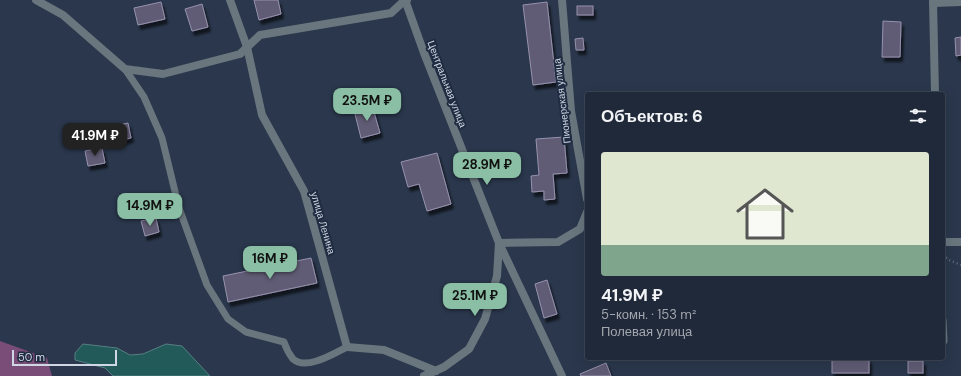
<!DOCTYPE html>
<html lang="ru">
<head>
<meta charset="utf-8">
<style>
  :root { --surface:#202939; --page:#2d3544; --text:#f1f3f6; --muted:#a2a6ae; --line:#3d4553; --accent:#8abfa5 }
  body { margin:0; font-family:"DM Sans",sans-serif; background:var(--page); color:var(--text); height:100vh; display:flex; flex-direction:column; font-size:15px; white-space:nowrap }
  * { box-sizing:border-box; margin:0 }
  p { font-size:13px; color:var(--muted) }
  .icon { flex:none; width:22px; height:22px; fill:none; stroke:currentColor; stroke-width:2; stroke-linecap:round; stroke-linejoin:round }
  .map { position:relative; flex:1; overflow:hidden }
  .sheet { position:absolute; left:585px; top:92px; width:360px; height:268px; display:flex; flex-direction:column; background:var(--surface); border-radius:4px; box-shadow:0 4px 16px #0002,0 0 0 1px var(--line) }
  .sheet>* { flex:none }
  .scale { position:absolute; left:12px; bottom:10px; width:105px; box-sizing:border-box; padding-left:4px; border:2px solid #cfd7e5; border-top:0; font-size:11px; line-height:14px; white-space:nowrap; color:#cfd7e5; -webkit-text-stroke:3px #202c41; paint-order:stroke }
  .price { position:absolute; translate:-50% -34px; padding:0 9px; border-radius:8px; background:var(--accent); color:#111; font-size:13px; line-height:26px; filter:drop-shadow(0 1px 2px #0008) }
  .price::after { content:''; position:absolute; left:50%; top:24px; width:12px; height:9px; margin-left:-6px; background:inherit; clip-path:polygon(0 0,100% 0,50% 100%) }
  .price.on { background:#222; color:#fff }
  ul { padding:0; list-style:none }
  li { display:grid; align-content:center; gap:8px; height:212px; padding:0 16px }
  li+li { border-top:1px solid var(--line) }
  li span { display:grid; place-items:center; height:124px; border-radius:4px; color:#555 }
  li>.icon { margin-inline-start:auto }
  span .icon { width:72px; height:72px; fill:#fffc; stroke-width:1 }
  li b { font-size:17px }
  h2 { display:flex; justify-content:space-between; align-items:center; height:48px; padding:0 16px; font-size:17px }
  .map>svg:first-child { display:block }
</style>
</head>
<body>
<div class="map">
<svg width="961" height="376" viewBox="0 0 961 376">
  <defs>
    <filter id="shadow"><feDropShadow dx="2.5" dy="4.5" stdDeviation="1" flood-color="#0009"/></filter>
  </defs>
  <rect width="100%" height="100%" fill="#2a374c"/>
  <polygon fill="#7a4c78" points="0,341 47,358 52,376 0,376"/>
  <polygon fill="#225a59" stroke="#568083" points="83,344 117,348 130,355 143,354 166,344 182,346 210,376 113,376 105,368 75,360 75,353"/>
  <g fill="#605b75" stroke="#9792ae" filter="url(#shadow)">
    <polygon points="254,0 278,0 281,14 259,20"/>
    <polygon points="161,2 165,19 138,25 134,8"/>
    <polygon points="547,2 556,82 533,85 523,5"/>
    <polygon points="202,4 208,27 192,31 185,9"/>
    <rect x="577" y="6" width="16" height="9"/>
    <polygon points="883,21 901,22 900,57 882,57"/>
    <polygon points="961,37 961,55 956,56 955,38"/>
    <polygon points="583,38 584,50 576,50 575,39"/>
    <polygon points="372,105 380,133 361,138 354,110"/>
    <polygon points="128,123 131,138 118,141 114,126"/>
    <polygon points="564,137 567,173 553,174 555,199 544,200 544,191 532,192 531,176 539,175 536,139"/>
    <polygon points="102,148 105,163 88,166 85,151"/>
    <polygon points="437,153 451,204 427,211 419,184 408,187 401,162"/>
    <polygon points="156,218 159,232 145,236 141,221"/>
    <polygon points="311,258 317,283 228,302 223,276"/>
    <polygon points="547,280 557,314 544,318 535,284"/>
    <rect x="832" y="359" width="37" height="14"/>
    <rect x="908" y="361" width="15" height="12"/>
    <polygon points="606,363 611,376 581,376 580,374"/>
  </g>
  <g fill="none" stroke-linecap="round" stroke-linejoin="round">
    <polyline stroke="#636f81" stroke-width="2.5" stroke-dasharray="1 3" stroke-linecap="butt" points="943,255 949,260 961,265"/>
    <g stroke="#69767d" stroke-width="7">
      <path d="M125,69l19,28 18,41 17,70 28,77 21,34 18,13 38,10c2,6 5,12 9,17 13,12 42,-6 54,-12"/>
      <polyline points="943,320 944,341"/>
    </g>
    <g stroke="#69767d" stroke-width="8">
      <polyline points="36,0 63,15 125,69 163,74 240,54 260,35 391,13 405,0 407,0"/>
      <polyline points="230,0 247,47 262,115 304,191 347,347 384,350 436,371"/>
      <polyline points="405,0 424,53 499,243 562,376"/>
      <polyline points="562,0 571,111 587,199"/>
      <polyline points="933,0 935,94"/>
      <polyline points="933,3 961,2"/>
      <polyline points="943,242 961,242"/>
      <polyline points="424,376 444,367 469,349 485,319 497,276 499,243 558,242 580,229 587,212"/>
    </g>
  </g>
  <g text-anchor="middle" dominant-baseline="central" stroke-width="4" stroke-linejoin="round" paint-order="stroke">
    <g font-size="10" fill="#cfd7e5" stroke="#202c41">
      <text transform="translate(447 84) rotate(69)">Центральная улица</text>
      <text transform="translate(562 101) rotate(-97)">Пионерская улица</text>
      <text transform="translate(323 223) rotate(74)">улица Ленина</text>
    </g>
  </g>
</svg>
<div class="scale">50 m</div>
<b class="price" style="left:367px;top:122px">23.5M ₽</b>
<b class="price on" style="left:95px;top:157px">41.9M ₽</b>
<b class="price" style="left:487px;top:186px">28.9M ₽</b>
<b class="price" style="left:150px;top:227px">14.9M ₽</b>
<b class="price" style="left:270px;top:280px">16M ₽</b>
<b class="price" style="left:475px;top:317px">25.1M ₽</b>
<section class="sheet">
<h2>Объектов: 6<svg class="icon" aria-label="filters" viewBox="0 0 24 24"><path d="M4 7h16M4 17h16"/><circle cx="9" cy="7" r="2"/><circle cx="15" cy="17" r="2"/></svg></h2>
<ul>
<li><span style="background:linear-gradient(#dfe7d0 75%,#7fa58c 0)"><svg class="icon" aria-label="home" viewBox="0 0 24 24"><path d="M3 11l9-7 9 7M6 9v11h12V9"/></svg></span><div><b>41.9M ₽</b><p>5-комн. · 153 m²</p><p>Полевая улица</p></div></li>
</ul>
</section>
</div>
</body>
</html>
